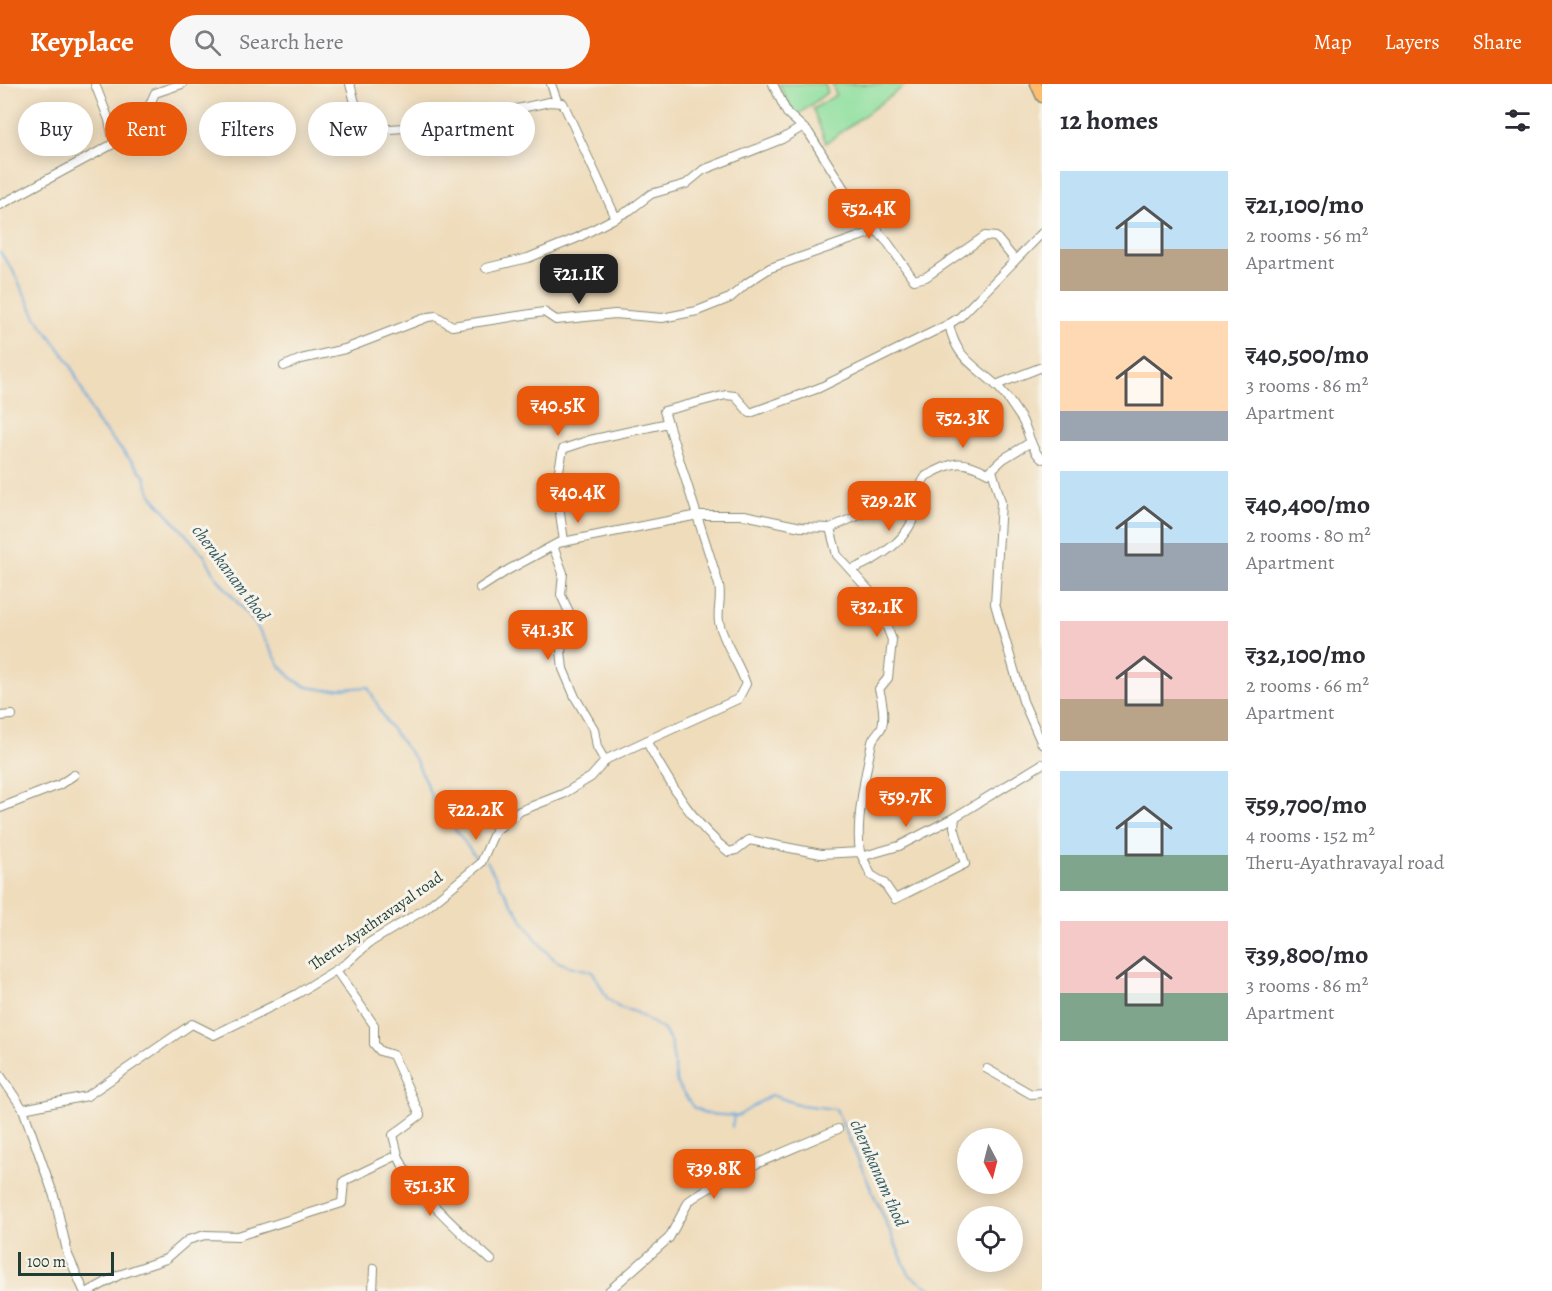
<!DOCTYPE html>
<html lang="en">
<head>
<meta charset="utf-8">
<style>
  :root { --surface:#fff; --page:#f7f7f7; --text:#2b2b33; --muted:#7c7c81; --accent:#ea580c }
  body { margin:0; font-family:Alegreya,serif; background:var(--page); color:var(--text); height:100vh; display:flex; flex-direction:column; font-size:22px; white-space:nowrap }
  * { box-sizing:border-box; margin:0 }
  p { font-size:20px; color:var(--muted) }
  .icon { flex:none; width:33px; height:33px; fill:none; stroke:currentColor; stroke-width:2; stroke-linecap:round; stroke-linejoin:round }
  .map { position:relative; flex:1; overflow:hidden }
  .panel { display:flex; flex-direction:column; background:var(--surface); width:510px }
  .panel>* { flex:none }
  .hud { position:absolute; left:18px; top:18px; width:570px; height:54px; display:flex; gap:12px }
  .needle { width:39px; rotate:173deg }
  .tools { position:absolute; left:957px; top:1044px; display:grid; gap:12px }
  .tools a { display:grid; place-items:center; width:66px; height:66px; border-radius:50%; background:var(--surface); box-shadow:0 3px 15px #0003; font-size:30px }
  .scale { position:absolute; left:18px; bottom:15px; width:96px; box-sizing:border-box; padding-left:6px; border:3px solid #1f3d34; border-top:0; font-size:16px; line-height:21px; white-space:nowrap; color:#1f3d34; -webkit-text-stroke:4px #f7f3e8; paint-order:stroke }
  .price { position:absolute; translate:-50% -51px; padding:0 14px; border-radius:12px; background:var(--accent); color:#fff; font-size:20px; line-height:39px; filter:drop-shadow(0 2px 3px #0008) }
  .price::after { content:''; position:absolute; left:50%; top:36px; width:18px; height:14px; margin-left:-9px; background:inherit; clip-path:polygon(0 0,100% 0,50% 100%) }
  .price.current { background:#222; color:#fff }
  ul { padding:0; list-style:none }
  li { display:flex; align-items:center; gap:18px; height:150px; padding:0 18px }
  li span { display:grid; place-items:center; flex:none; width:168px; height:120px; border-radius:0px; color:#555 }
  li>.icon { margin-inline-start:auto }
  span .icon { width:72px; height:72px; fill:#fffc; stroke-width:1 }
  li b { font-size:26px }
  h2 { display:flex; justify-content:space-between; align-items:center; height:72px; padding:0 18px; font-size:26px }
  .chip { padding:0 21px; border-radius:27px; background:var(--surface); box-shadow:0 3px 15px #0003; font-size:21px; line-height:54px }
  .chip.current { background:var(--accent); color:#fff }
  header { display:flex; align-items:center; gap:36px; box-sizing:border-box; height:84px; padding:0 30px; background:var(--accent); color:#fff }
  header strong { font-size:28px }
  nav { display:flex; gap:33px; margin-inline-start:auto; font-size:21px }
  .search { width:420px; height:54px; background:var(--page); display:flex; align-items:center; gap:15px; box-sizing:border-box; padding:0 21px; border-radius:33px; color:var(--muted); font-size:22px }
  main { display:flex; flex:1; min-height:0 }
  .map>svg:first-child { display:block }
</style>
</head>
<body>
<header>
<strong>Keyplace</strong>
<div class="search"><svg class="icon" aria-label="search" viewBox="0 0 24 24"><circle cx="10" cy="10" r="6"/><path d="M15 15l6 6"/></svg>Search here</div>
<nav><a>Map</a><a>Layers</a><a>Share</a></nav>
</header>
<main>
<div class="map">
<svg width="1042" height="1207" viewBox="0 0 1042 1207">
  <rect width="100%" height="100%" fill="#f7f3e8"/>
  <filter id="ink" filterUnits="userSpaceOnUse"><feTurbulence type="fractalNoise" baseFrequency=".0167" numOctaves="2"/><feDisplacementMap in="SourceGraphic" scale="12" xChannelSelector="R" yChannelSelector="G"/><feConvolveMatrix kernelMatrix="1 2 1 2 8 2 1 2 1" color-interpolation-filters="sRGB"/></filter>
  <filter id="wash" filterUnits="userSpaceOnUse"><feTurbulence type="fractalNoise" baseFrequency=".008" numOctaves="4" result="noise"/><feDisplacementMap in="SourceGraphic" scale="24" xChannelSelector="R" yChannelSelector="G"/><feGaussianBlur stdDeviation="1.35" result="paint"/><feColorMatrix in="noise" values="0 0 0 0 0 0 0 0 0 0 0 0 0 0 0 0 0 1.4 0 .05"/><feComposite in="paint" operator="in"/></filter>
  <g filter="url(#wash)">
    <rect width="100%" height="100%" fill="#efdcbb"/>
    <g fill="#8fdf9f" stroke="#578e6a" stroke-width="1.5">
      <polygon points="779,0 825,0 828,8 795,33"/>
      <polygon points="832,0 907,0 826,59 813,25 836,11"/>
    </g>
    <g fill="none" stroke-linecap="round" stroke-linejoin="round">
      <g stroke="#68a8db" stroke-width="2">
        <polyline points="0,168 12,185 36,233 70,279 96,337 144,391 151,411 204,471 217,494 254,538 281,583 294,596 307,603 326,606 368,603 387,639 417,678 433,716 475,772"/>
        <path d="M487,777c11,22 52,89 70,100 10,6 24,7 36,11l14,26 11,9 17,5 29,18 7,13 6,41 16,23 14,7 31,2 33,-21 30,10 35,4 71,161 4,6 24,15"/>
        <polyline points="732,1043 734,1032"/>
      </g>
    </g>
  </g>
  <g filter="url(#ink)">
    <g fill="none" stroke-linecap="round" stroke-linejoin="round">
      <g stroke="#878c78" stroke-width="10">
        <g id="minor">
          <polyline points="95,0 109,36 114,60"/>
          <path d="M350,0c5,17 7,37 23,46l64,-4 112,-24 14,1 53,115"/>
          <polyline points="551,0 557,17"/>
          <polyline points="773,0 787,29 809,49 854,121 888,159 914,196 926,193 985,152 996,153 1015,176"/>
          <polyline points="0,121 113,60 143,48 149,22 155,9 182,0"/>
          <polyline points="486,184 528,174 577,154 630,126 651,110 686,100 703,86 782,55 802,43"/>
          <path d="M949,240c7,34 23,39 47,61 10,9 17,22 25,33 8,13 9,31 21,41"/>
          <polyline points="284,282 301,275 345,265 428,233 436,232 452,242 544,228 556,236 615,230 662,234 697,227 730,214 747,199 770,184 878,146"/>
          <polyline points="996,301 1042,283"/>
          <polyline points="992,386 1001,418 995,520 1023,617 1042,660"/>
          <polyline points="564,457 556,402 563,365 590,356 668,339"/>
          <polyline points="553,462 563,489 561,511 569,528 561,567 563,585 575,613 594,645 597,663 605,677"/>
          <path d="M851,486c29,-12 59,-30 66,-63 3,-11 1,-21 9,-31 28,-14 34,-18 62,-3l15,-14 28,-17"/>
          <polyline points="480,504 508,486 558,459 698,431 744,431 801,443 830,444"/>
          <polyline points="0,632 12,631"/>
          <path d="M646,657l92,-42 8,-15c-7,-21 -22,-40 -27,-62 -2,-12 3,-24 0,-37l-55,-174 62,-16 9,1 15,17 69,-25 130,-64 11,-7 82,-84"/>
          <polyline points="0,724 59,701 74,691"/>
          <path d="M860,768c-5,-28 6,-81 12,-110 2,-7 8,-10 10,-16 3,-10 0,-27 -3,-37l9,-11 4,-38 -16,-42 -39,-43 -7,-27 89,-39"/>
          <polyline points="864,772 899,762 955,733"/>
          <polyline points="987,985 1031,1010 1042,1009"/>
          <polyline points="0,991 23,1025"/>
          <path d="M398,1071c11,32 67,81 93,105"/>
          <path d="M84,1207l-16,-36 -13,-56 -32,-90 64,-13 105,-72 22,11 83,-41 50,-31 22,-20 56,-34 56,-46 14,-32 25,-20 43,-17 28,-17 16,-18 39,-18c24,41 45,82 83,111l7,-2 13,-10 72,14 39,-2 11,23 13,8 11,16 70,-35 -11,-37 1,-10 87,-53"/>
          <polyline points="90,1207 119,1191 166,1175 188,1156 205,1151 238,1152 342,1119 344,1097 398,1071 393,1051 420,1031 393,971 380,967 374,960 374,941 336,886"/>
          <polyline points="373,1207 374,1184"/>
          <polyline points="609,1207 669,1154 689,1117 699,1110 735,1089 838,1045"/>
        </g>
      </g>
      <g stroke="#878c78" stroke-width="13">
        <polyline id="major" points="1036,0 1042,13"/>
      </g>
      <use href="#minor" stroke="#fff" stroke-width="8"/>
      <use href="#major" stroke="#fdbc6f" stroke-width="10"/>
    </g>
  </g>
  <g text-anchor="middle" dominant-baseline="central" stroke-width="6" stroke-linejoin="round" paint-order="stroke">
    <g font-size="16" fill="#1f3d34" stroke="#f7f3e8">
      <text transform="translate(376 837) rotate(-35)">Theru-Ayathravayal road</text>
    </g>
    <g font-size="18" font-style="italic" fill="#355d66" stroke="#f7f3e8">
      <text transform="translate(231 489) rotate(53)">cherukanam thod</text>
      <text transform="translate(879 1089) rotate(66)">cherukanam thod</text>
    </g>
  </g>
</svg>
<div class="tools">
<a><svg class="needle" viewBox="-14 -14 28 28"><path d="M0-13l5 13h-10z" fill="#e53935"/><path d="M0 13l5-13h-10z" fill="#7c7c81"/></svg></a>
<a><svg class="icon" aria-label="locate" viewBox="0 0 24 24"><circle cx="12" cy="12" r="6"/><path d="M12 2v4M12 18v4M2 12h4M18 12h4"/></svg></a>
</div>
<div class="scale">100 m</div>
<b class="price" style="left:869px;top:156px">₹52.4K</b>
<b class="price current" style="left:579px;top:221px">₹21.1K</b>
<b class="price" style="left:558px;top:353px">₹40.5K</b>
<b class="price" style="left:963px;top:365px">₹52.3K</b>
<b class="price" style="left:578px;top:440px">₹40.4K</b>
<b class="price" style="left:889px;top:448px">₹29.2K</b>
<b class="price" style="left:877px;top:554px">₹32.1K</b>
<b class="price" style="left:548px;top:577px">₹41.3K</b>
<b class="price" style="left:906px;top:744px">₹59.7K</b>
<b class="price" style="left:476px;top:757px">₹22.2K</b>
<b class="price" style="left:714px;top:1116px">₹39.8K</b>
<b class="price" style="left:430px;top:1133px">₹51.3K</b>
<div class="hud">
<a class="chip">Buy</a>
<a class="chip current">Rent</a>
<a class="chip">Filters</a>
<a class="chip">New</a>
<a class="chip">Apartment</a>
</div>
</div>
<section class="panel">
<h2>12 homes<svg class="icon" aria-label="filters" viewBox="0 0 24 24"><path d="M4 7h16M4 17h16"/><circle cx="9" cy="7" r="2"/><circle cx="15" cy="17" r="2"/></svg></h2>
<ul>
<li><span style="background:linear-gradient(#bfe0f5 65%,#b9a48a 0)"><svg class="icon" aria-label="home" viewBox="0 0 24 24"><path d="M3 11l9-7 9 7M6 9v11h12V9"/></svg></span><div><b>₹21,100/mo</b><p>2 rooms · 56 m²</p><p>Apartment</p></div></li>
<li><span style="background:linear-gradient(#ffd9b3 75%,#9aa5b1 0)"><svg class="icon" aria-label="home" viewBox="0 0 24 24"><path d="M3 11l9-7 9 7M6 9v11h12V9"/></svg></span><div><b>₹40,500/mo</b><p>3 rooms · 86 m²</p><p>Apartment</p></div></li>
<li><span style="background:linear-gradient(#bfe0f5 60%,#9aa5b1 0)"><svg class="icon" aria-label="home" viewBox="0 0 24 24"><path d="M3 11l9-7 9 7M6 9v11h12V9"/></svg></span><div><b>₹40,400/mo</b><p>2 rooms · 80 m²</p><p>Apartment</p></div></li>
<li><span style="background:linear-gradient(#f6c9c9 65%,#b9a48a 0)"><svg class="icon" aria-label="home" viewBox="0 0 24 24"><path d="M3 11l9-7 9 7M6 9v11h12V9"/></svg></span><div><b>₹32,100/mo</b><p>2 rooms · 66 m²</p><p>Apartment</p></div></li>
<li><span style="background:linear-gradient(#bfe0f5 70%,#7fa58c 0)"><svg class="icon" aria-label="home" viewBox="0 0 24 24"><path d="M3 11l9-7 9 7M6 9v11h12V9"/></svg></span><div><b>₹59,700/mo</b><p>4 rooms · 152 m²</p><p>Theru-Ayathravayal road</p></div></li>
<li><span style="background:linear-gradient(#f6c9c9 60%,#7fa58c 0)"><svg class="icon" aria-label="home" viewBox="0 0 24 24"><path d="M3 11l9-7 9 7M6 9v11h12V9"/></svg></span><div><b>₹39,800/mo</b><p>3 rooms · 86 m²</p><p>Apartment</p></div></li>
</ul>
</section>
</main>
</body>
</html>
